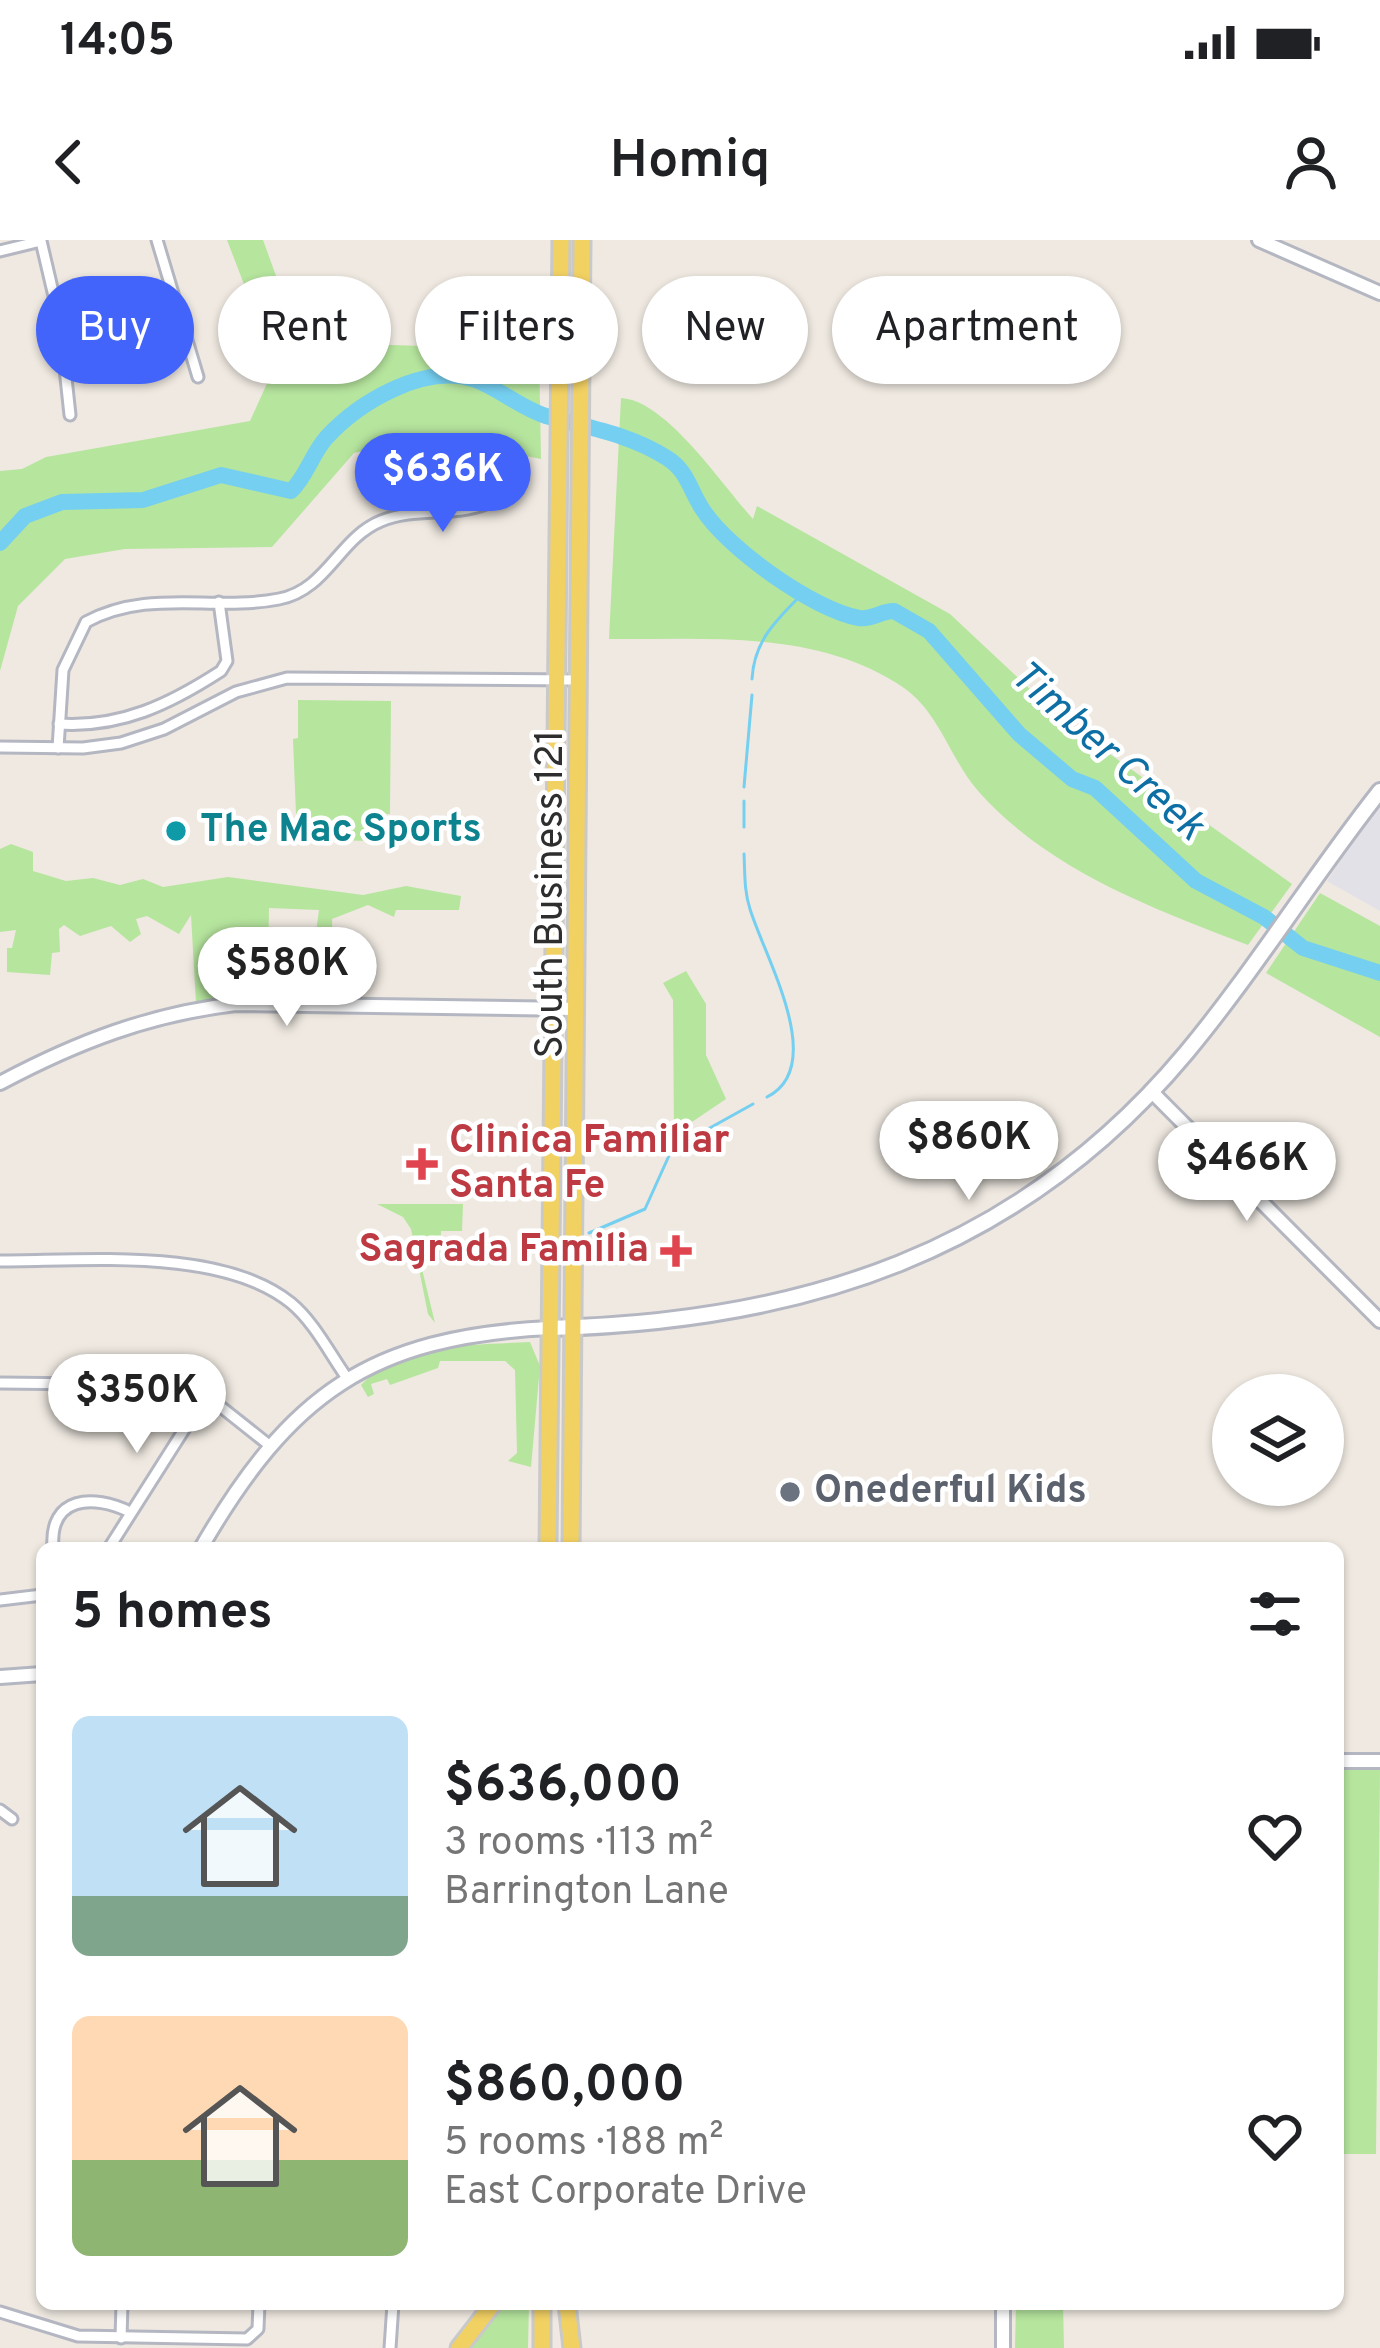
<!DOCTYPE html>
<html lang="en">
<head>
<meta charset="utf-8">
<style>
  :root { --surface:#fff; --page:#f2f2f2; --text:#202124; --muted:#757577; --accent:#4264fb }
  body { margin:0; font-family:Overpass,sans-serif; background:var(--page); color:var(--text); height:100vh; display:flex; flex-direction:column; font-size:45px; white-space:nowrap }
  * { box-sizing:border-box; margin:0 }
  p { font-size:39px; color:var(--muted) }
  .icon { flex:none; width:66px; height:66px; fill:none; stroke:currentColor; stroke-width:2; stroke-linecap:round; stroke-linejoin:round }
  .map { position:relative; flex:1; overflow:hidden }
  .panel { position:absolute; left:36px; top:1302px; width:1308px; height:768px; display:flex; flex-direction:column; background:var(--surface); border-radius:18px; box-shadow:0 3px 9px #0004 }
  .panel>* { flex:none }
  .banner { position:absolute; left:36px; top:36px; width:1308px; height:108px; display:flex; gap:24px }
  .controls { position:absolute; left:1212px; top:1134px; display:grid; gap:24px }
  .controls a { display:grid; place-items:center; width:132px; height:132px; border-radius:50%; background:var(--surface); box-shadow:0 3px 9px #0004; font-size:60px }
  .price { position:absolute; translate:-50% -102px; padding:0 27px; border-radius:42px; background:#fff; color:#222; font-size:39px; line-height:78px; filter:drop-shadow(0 3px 6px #0008) }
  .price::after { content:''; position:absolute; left:50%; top:72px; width:36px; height:27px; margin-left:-18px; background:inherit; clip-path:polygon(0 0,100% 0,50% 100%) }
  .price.active { background:var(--accent); color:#fff }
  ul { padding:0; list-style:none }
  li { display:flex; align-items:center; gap:36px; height:300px; padding:0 36px }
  li span { display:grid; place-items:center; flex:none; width:336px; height:240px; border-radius:18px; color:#555 }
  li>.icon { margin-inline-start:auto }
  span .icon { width:144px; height:144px; fill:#fffc; stroke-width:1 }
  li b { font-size:51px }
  h2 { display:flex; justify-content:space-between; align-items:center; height:144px; padding:0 36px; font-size:51px }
  .tag { padding:0 42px; border-radius:54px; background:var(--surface); box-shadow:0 3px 9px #0004; font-size:42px; line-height:108px }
  .tag.active { background:var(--accent); color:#fff }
  .status { display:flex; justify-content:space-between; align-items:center; height:84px; padding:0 60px; background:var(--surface); direction:ltr }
  .status svg { height:33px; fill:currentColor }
  header { display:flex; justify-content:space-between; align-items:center; height:156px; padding:0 36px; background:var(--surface); font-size:54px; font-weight:600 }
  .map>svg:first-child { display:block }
</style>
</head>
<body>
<div class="status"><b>14:05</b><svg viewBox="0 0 49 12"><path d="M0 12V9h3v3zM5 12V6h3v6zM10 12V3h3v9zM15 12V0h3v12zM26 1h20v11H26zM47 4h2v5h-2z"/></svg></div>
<header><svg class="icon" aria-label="back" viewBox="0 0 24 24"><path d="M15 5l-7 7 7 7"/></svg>Homiq<svg class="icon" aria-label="person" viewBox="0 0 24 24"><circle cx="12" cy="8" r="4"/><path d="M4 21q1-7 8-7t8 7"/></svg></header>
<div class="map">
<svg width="1380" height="2108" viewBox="0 0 1380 2108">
  <rect width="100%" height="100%" fill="#efe9e1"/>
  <polygon fill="#e3e1e8" points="1380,562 1380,671 1327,641"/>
  <g fill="#b6e59e">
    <polygon points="227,0 263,0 279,44 260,53 267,76 313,108 334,103 539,110 541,219 430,197 354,213 272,307 125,309 65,319 18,366 0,431 0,231 22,229 46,217 250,181 269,139 252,65"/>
    <path d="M621,158c45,2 101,87 132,121l4,-13 193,108 115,108 227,162 -44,61c-96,-37 -198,-74 -269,-153 -28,-31 -39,-79 -75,-104 -86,-59 -197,-48 -295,-49z"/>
    <polygon points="298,460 391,461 390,574 368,575 368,601 297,599 293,499 298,498"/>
    <polygon points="11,604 33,612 33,631 66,641 93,638 120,645 143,639 163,647 228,637 363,655 406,646 461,656 459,670 396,670 394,677 368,665 332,679 333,715 324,727 313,715 319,670 269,668 268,722 301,721 301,728 271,728 268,759 196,763 191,675 179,694 147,676 136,679 141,694 130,702 111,686 80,696 64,685 59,689 60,712 52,713 50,735 7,732 7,708 12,708 16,690 0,692 0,609"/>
    <polygon points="1320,653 1380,686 1380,797 1266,733"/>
    <polygon points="686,731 706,764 706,815 726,859 674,894 673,760 663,743"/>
    <polygon points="377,964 463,964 462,991 441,991 440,1020 421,1025 435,1083 428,1074 411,989 403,977"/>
    <path d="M530,1102l10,24 -9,101 -23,-6 9,-8 -2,-83 -10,-9h-65l-2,7 -48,17 -3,-6 -16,5 3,10 -6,3 -7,-12c38,-43 117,-40 169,-43z"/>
    <polygon points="1380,1528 1376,1914 1338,1914 1338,1529"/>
    <polygon points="498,2064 529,2064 528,2108 468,2108"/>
    <polygon points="1016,2064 1063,2064 1064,2108 1015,2108"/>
  </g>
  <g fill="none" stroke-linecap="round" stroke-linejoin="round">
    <g stroke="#75cff0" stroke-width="3">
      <polyline points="0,297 1,297"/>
      <path d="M752,439c2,-40 26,-60 52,-87"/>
      <polyline points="744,547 752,455"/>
      <polyline points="744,561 744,587"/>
      <path d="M744,614c1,19 0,37 6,55 14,47 79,157 17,188"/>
      <polyline points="589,993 645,969 672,909 753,864"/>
    </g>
    <path stroke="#75cff0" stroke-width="16" d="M0,303l25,-27 37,-14 81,-2 78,-25 70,16c15,-14 21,-37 35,-53 33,-36 97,-74 147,-59 26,9 47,29 73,37 42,12 84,18 121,42 21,13 23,33 36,52 25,39 111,100 156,108 13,2 22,-7 35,-7l35,20 90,103 53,45 23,9 101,93 68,36 39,31 77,25"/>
    <g stroke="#b4b7c1" stroke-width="15">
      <g id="minor">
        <polyline points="157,0 198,137"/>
        <polyline points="0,11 41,1 60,82 70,175"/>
        <path d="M59,484c62,4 111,-20 162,-53l6,-10 -8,-59"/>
        <polyline points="0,507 83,508 121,503 164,489 236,452 287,438 577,440"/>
        <path d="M58,508l5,-78 23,-48c63,-34 127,-10 193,-23 48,-9 60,-61 102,-78 39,-16 81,-1 117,-23"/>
        <path d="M0,1021c86,0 222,-14 291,42 23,19 39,51 56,75"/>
        <polyline points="0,1143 181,1145 206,1155 269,1205"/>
        <path d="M53,1308c-4,-52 40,-54 77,-36"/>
        <polyline points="109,1308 206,1155"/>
        <polyline points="0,1360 42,1355"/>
        <polyline points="0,1570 12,1579"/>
        <polyline points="0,2072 78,2096 247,2099 258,2089 259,2064"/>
        <polyline points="121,2098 122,2064"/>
        <polyline points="390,2108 393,2064"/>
      </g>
    </g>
    <g stroke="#b4b7c1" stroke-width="18">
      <g id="tertiary">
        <polyline points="1259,0 1380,53"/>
        <path d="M0,843c77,-41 150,-69 236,-79l340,5"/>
        <polyline points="1151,851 1380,1081"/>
        <path d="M201,1308c89,-154 169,-211 348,-220"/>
        <polyline points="0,1437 42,1434"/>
        <polyline points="1338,1521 1380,1521"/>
        <polyline points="1003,2108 1003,2064"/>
      </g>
    </g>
    <g stroke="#b4b7c1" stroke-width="20">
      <path id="secondary" d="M549,1088c253,-6 470,-75 637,-275 69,-83 127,-177 194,-262"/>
    </g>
    <g stroke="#c9c9c9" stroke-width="21">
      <g id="primary">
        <polyline points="548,1308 561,0"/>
        <polyline points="571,1308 582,0"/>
        <polyline points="567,2064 572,2108"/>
        <polyline points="459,2108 493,2064"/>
        <polyline points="542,2108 542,2064"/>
      </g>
    </g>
    <use href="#minor" stroke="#fff" stroke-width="9"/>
    <use href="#tertiary" stroke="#fff" stroke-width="12"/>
    <use href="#secondary" stroke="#fff" stroke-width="14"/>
    <use href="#primary" stroke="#f2d163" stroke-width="15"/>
  </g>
  <circle fill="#0f9aa8" stroke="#fff" stroke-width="4.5" cx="176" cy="591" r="12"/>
  <g fill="#e0444e" stroke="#fff" stroke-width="4.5">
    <path d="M416 906h12v12h12v12h-12v12h-12v-12h-12v-12h12z"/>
    <path d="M670 993h12v12h12v12h-12v12h-12v-12h-12v-12h12z"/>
  </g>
  <circle fill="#6b7280" stroke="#fff" stroke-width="4.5" cx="790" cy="1252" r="12"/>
  <g text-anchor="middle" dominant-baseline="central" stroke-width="9" stroke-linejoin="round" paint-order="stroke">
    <g font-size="39" font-weight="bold" fill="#0d838f" stroke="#fff" text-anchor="start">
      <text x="200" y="591">The Mac Sports</text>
    </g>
    <g font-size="39" fill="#2e2e2e" stroke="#fff">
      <text transform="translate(552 654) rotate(-90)">South Business 121</text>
    </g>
    <g font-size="39" font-weight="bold" fill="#be3a42" stroke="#fff" text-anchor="start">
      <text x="449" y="902">Clinica Familiar<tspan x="449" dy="45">Santa Fe</tspan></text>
      <text x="649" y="1011" text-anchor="end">Sagrada Familia</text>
    </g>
    <g font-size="39" font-weight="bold" fill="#5b616d" stroke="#fff" text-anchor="start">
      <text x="814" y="1252">Onederful Kids</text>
    </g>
    <g font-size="42" font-style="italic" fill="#0d6fa3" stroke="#fff">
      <text transform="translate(1106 512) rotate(42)">Timber Creek</text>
    </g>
  </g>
</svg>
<div class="controls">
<a><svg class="icon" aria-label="layers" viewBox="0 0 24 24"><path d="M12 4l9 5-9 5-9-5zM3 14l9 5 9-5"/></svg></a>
</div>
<b class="price active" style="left:443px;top:295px">$636K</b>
<b class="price" style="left:287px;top:789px">$580K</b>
<b class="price" style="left:969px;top:963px">$860K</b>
<b class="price" style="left:1247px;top:984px">$466K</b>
<b class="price" style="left:137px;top:1216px">$350K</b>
<div class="banner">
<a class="tag active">Buy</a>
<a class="tag">Rent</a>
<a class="tag">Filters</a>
<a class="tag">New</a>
<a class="tag">Apartment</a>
</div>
<section class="panel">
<h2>5 homes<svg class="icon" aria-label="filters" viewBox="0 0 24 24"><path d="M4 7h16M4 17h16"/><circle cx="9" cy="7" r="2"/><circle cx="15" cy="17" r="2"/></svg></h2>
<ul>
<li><span style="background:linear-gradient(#bfe0f5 75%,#7fa58c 0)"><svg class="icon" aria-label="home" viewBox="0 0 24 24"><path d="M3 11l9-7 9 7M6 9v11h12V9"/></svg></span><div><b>$636,000</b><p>3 rooms · 113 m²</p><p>Barrington Lane</p></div><svg class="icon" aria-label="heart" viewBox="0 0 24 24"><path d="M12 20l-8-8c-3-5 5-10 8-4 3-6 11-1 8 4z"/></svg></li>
<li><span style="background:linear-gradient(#ffd9b3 60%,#8fb573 0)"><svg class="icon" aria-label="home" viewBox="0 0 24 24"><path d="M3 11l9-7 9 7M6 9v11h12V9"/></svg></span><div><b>$860,000</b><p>5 rooms · 188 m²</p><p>East Corporate Drive</p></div><svg class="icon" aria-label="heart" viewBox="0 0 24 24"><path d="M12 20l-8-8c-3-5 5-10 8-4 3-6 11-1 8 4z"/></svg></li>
</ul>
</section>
</div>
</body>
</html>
